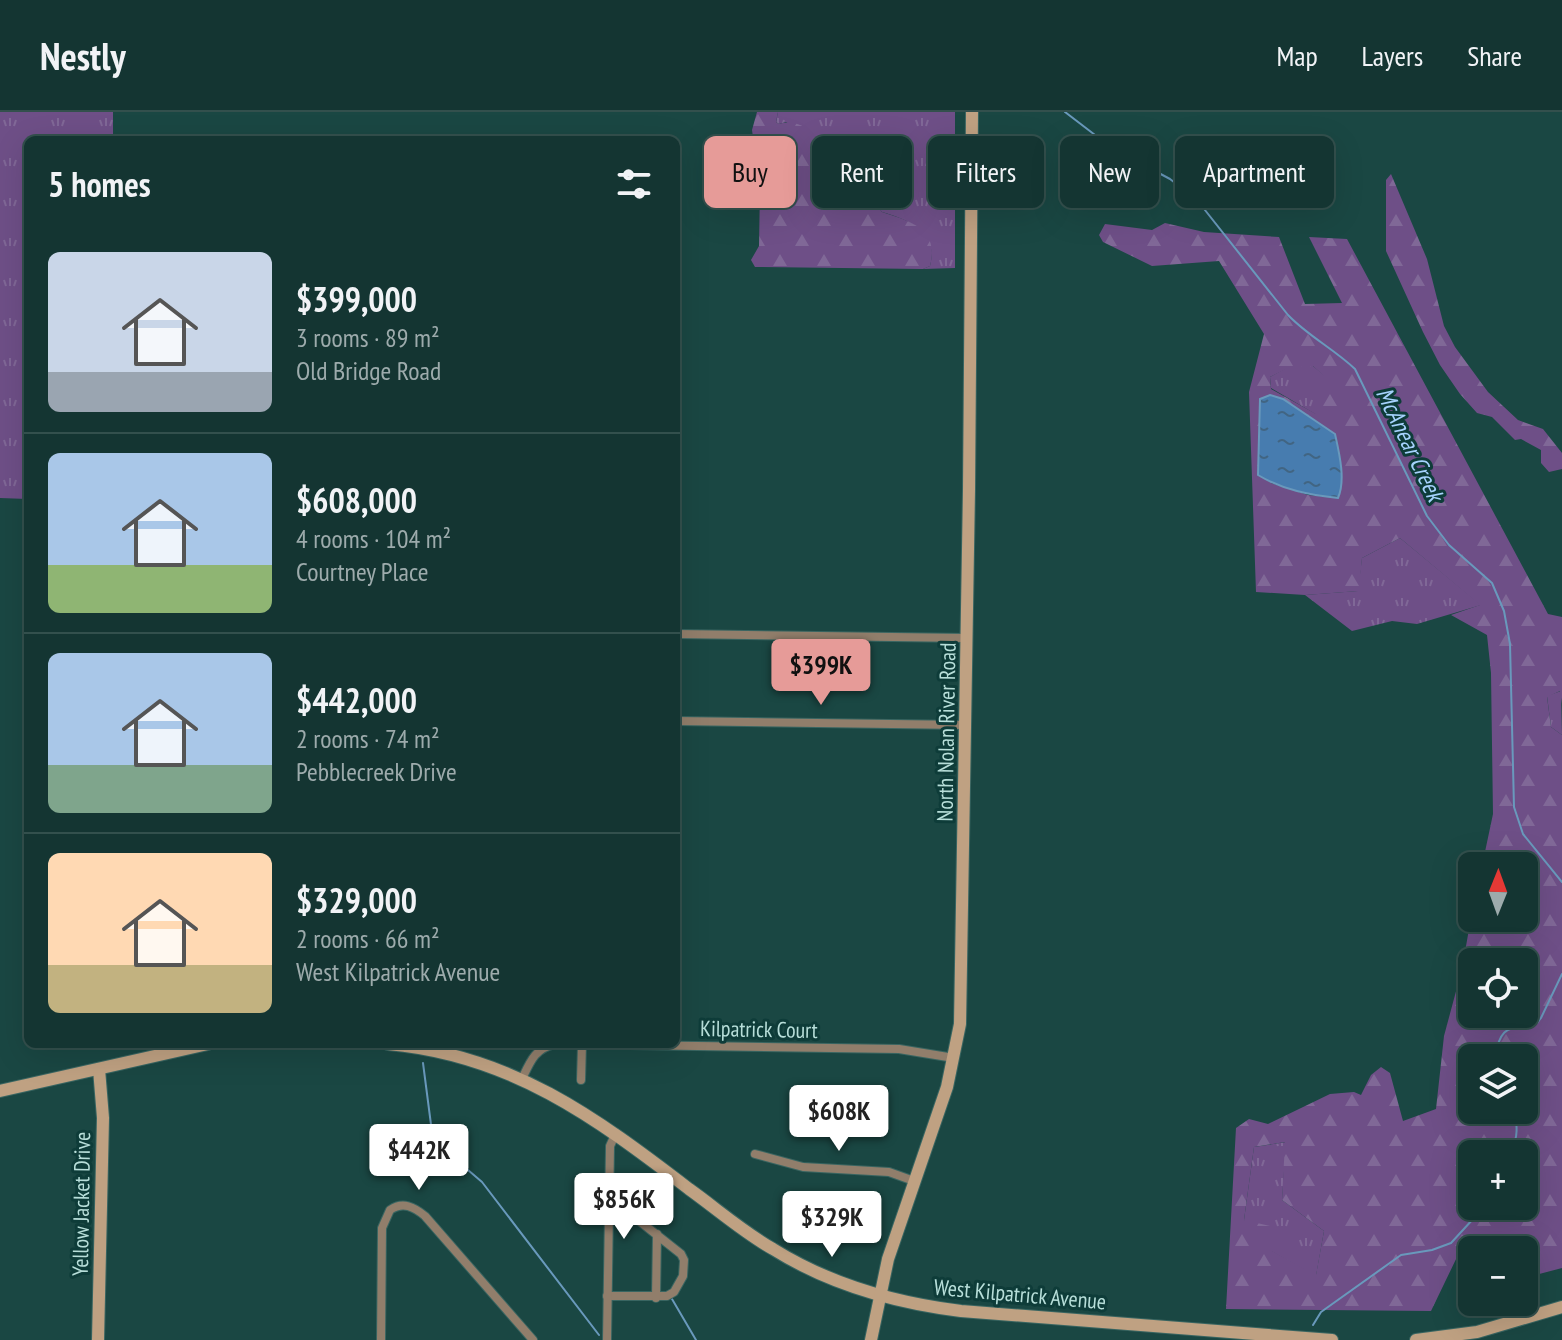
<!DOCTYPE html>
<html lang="en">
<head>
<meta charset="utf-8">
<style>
  :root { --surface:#143532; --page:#1d3d3a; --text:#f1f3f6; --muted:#9dabac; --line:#33504d; --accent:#e69b98 }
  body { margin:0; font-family:"PT Sans Narrow",sans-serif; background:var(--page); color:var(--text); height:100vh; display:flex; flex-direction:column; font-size:30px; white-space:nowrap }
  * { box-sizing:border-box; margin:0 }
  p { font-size:26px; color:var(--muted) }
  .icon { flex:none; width:44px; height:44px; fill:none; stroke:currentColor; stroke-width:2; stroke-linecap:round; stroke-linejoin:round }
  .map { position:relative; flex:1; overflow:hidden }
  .sheet { position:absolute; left:24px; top:24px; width:656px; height:912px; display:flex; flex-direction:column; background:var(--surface); border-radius:12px; box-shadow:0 8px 32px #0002,0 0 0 2px var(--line) }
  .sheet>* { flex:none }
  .guide { position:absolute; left:704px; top:24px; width:738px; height:72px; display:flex; gap:16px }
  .needle { width:52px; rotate:1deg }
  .buttons { position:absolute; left:1458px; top:740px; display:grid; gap:16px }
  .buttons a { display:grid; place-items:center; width:80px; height:80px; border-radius:12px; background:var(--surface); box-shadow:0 8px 32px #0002,0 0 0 2px var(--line); font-size:40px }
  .price { position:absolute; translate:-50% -68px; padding:0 18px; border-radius:8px; background:#fff; color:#222; font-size:26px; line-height:52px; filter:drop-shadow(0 2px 4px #0008) }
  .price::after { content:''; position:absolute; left:50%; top:48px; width:24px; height:18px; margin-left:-12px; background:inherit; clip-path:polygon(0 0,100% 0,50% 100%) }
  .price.current { background:var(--accent); color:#111 }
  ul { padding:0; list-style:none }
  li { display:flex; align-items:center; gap:24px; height:200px; padding:0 24px }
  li+li { border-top:2px solid var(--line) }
  li span { display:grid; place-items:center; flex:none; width:224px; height:160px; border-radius:12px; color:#555 }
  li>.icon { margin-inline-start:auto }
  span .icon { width:96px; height:96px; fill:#fffc; stroke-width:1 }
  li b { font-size:34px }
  h2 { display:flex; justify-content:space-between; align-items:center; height:96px; padding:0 24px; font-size:34px }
  .tag { padding:0 28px; border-radius:12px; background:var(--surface); box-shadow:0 8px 32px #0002,0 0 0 2px var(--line); font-size:28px; line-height:72px }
  .tag.current { background:var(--accent); color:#111 }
  header { display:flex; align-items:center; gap:48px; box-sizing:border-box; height:112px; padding:0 40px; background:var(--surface); border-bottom:2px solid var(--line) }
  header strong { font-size:38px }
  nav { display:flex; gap:44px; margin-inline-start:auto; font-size:28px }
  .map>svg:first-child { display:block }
</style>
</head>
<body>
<header>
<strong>Nestly</strong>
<nav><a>Map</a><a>Layers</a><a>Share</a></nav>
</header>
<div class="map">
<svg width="1562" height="1228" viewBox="0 0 1562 1228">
  <defs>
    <pattern id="grass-tufts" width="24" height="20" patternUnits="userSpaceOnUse" patternTransform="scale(2)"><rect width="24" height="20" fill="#6e4f87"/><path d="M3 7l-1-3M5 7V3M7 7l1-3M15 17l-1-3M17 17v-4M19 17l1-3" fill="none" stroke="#806897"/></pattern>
    <pattern id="forest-firs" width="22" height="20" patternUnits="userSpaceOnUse" patternTransform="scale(2)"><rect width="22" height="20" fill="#6e4f87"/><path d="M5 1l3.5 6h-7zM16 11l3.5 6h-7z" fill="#806897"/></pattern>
    <pattern id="water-ripples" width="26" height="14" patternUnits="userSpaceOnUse" patternTransform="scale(2)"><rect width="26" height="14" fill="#477caf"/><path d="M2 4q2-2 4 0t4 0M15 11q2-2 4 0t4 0" fill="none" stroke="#416583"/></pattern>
  </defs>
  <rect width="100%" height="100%" fill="#1a4743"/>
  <g fill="url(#grass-tufts)">
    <polygon points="0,0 113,0 113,28 28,28 28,387 0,386"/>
    <path d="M778,0h177v156l-32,1 7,-3c9,-34 -21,-46 -48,-54 -4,-8 -29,-26 -38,-30l-9,-21 -18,-18 -31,-21 -7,2 -3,-2z"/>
    <polygon points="1290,254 1313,254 1326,265 1317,280 1317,303 1271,276 1270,265"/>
    <polygon points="1400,426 1481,493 1417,512 1392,509 1352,519 1305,483 1358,479 1362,446"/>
    <polygon points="1561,579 1562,623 1551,615 1547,584"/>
    <polygon points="1286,1030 1282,1088 1324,1119 1316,1164 1271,1139 1244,1108 1254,1035"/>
  </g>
  <g fill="url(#forest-firs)" fill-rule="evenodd">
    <path d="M757,0h21l-2,10 3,2c16,-5 33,4 38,19l14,9 13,30c9,4 34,23 38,30 28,9 58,17 48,54l-7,3 -168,-2 -4,-7 8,-14 1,-59 -8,-57z"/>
    <polygon points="1391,62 1427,147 1444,214 1455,235 1488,280 1518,308 1543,317 1562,341 1562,357 1549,360 1541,351 1541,338 1521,327 1515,328 1492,305 1477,301 1460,282 1440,253 1423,220 1386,139 1386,68"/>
    <path d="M1165,111l39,9 75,5 26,67 37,-1 -33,-66 38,2 201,375 14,3v87l-2,-13 -13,6 4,30 11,8v533l-38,10v-28l-45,-1 -21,6 -27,56 -205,-2 10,-181 13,-9 19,5 62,-30 24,-2 7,3 10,-20 10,-8 9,6 13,48 33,-12 8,-73 18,-67 10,-57v6h52v-52h-42l11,-52 -2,-141 -4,-38 -36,-20 29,-10 -80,-67 -38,20 -3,33 -54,4 -49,-3 -7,-200 15,-58 -45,-73 -67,5 -49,-24 -4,-7 6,-11 47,6zM1313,254l12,11 -9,15v22l-45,-25 -1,-12 20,-10zM1283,287l52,35 3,64 -30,-3 -37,-12zM1472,850h52v52h-52zM1472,946h52v52h-52zM1285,1030l-3,58 42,31 -8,44 -44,-24 -2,-25 -26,-6 10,-73zM1472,1042h52v52h-52z"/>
  </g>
  <path fill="url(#water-ripples)" stroke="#6999bc" stroke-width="2" d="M1270,283l13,4 52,35c4,18 11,46 3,64 -28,-3 -55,-8 -80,-23l2,-76z"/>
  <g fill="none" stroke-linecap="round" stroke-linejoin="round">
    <g stroke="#6999bc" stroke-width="2">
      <path d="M1065,0l47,36 58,31 27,21 91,115c20,21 46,34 67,54l72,147 22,29 43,38 12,28 6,33 4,163 9,27 39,48"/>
      <path d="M1494,946c8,-35 14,-28 43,-35l4,-5 21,-44"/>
      <polyline points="423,951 433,1028 482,1070 599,1223"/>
      <path d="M1495,998l20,9c4,12 0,23 -4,35"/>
      <polyline points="672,1187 696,1228"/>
      <polyline points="1313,1213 1321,1200 1401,1143 1432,1138 1451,1131 1485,1094"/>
    </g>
    <g stroke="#396561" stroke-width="10">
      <g id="street">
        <polyline points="676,522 967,526"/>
        <polyline points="676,609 965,613"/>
        <polyline points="562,932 899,937 954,946"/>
        <path d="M522,967c8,-17 13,-31 33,-35"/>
        <polyline points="581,968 582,932"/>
        <polyline points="755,1042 803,1055 889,1060 914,1069"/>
        <polyline points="607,1184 667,1184 674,1180 683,1164 684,1148 681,1142 633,1104 609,1100"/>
        <polyline points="656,1186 657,1122"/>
        <path d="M381,1228l1,-112 8,-18c13,-9 24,-3 35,6l108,124"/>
        <polyline points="607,1228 610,1034 616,1021"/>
      </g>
    </g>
    <g stroke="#396561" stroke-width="14">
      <g id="secondary">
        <path d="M388,932c123,11 207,73 301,145 28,20 54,43 84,60 56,35 123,54 188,62l371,29"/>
        <polyline points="0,979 208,932"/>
        <polyline points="98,1228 103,1006 99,957"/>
        <polyline points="871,1228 888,1147 947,975 960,912 969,378 972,0"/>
        <polyline points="1416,1228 1477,1220 1562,1195"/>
      </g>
    </g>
    <use href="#street" stroke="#917e6b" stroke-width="8"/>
    <use href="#secondary" stroke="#bfa182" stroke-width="12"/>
  </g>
  <g text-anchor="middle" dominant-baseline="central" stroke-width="6" stroke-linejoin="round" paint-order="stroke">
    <g font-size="22" fill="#b7ded9" stroke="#0e3c39">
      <text transform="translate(946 620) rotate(-89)">North Nolan River Road</text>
      <text transform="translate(759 917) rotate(1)">Kilpatrick Court</text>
      <text transform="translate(81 1092) rotate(-89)">Yellow Jacket Drive</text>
      <text transform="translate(1020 1182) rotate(5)">West Kilpatrick Avenue</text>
    </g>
    <g font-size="24" font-style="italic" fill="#a6d2fd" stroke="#0e3c39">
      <text transform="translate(1410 332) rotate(64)">McAnear Creek</text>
    </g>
  </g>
</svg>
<div class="buttons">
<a><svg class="needle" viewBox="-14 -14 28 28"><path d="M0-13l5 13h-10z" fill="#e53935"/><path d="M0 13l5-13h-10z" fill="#9dabac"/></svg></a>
<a><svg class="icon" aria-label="locate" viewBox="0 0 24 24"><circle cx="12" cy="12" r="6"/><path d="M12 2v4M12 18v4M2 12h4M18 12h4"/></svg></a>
<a><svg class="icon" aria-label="layers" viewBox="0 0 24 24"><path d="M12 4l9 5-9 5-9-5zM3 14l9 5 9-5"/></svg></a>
<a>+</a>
<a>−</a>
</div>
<b class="price current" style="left:821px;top:595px">$399K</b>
<b class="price" style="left:839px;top:1041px">$608K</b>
<b class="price" style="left:419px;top:1080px">$442K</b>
<b class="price" style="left:624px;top:1129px">$856K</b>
<b class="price" style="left:832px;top:1147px">$329K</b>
<div class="guide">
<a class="tag current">Buy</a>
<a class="tag">Rent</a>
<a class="tag">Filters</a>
<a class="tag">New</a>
<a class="tag">Apartment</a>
</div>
<section class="sheet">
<h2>5 homes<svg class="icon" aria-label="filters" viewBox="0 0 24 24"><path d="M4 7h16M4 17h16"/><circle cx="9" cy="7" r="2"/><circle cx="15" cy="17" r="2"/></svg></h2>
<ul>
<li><span style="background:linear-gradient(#c9d6e8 75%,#9aa5b1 0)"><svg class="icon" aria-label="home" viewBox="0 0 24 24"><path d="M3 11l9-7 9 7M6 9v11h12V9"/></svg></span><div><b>$399,000</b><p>3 rooms · 89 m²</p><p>Old Bridge Road</p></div></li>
<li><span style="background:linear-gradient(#a9c7e8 70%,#8fb573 0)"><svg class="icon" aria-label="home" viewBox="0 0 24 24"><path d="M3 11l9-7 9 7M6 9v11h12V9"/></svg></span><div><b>$608,000</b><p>4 rooms · 104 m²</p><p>Courtney Place</p></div></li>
<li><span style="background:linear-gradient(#a9c7e8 70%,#7fa58c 0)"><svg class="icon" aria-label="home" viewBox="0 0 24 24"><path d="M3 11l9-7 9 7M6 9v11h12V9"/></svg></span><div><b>$442,000</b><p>2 rooms · 74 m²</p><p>Pebblecreek Drive</p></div></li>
<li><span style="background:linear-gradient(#ffd9b3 70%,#c2b280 0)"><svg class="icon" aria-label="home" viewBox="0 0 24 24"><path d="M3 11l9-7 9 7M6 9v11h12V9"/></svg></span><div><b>$329,000</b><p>2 rooms · 66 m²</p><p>West Kilpatrick Avenue</p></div></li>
</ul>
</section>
</div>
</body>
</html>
